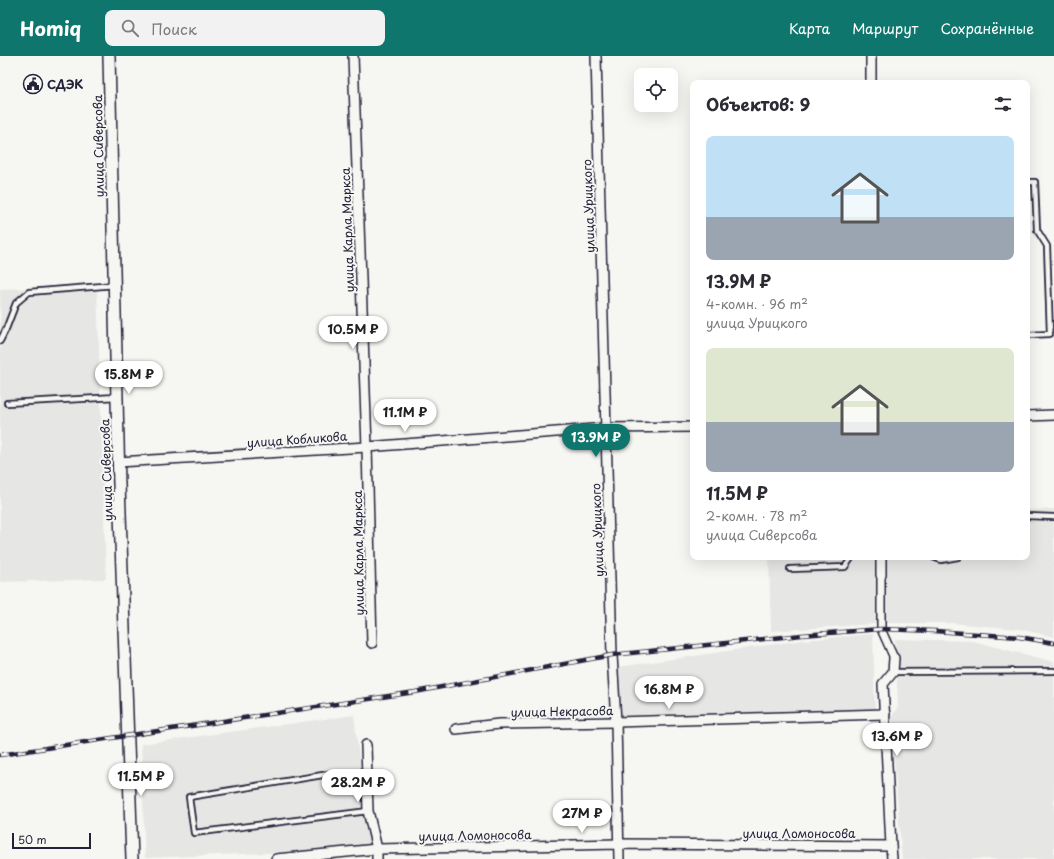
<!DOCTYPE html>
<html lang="ru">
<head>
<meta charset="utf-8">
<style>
  :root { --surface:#fff; --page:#f2f2f3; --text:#2b2b33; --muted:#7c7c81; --accent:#0f766e }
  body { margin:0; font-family:"Playpen Sans",sans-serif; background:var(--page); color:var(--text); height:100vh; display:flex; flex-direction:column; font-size:15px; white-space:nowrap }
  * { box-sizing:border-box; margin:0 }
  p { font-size:13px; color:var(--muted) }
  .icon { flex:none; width:22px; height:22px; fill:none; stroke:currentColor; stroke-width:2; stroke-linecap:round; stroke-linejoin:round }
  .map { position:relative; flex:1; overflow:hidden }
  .side { position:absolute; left:690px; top:24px; width:340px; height:480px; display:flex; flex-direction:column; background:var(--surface); border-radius:8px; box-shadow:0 4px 16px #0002 }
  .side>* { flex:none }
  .fabs { position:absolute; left:634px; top:12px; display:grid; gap:8px }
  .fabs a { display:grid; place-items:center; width:44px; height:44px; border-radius:8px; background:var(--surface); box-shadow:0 4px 16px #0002; font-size:20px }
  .scale { position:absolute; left:12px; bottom:10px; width:79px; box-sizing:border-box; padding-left:4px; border:2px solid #22223b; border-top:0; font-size:11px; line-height:14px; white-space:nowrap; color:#22223b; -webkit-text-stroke:3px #f6f6f2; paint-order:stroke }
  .price { position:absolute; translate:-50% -34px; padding:0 9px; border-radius:14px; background:#fff; color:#222; font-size:13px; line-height:26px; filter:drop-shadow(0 1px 2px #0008) }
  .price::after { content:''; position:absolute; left:50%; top:24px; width:12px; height:9px; margin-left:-6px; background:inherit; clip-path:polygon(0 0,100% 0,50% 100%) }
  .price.current { background:var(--accent); color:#fff }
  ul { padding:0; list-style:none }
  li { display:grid; align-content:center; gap:8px; height:212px; padding:0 16px }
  li span { display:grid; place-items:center; height:124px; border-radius:8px; color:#555 }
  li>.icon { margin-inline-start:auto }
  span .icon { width:72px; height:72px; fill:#fffc; stroke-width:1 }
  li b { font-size:17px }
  h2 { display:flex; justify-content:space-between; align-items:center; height:48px; padding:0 16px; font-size:17px }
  header { display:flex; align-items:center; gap:24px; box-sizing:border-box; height:56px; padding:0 20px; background:var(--accent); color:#fff }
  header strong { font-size:19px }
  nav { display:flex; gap:22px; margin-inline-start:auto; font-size:14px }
  .search { width:280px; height:36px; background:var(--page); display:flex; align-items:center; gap:10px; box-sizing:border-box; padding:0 14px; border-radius:8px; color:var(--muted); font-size:15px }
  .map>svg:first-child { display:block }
</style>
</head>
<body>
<header>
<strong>Homiq</strong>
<div class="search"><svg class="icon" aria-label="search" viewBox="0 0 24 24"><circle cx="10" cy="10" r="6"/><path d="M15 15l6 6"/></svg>Поиск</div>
<nav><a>Карта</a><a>Маршрут</a><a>Сохранённые</a></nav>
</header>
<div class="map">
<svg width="1054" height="803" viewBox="0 0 1054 803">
  <rect width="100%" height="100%" fill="#f6f6f2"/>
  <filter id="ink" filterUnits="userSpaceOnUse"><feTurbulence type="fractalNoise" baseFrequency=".025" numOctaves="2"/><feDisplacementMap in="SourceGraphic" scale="8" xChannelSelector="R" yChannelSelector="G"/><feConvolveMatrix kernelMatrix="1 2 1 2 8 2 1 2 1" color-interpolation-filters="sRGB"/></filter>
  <g filter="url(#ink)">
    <g fill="#e6e6e4">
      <polygon points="97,230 106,523 0,526 0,292 1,292 0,233"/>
      <polygon points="1054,453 1054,581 1019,573 950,567 889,567 771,575 769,501 1027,501 1027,454"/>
      <polygon points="873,578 875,654 620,663 618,611 804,584"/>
      <polygon points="895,583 973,585 1054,606 1054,803 902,803 891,662 898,650"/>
      <polygon points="354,659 370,793 145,802 141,688"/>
    </g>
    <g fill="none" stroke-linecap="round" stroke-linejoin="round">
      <g stroke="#22223b" stroke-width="8">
        <g id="service">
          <polyline points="1027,126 1035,126 1037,174 1047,190 1050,278 1027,279"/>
          <polyline points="0,285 6,273 16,247 29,236 115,229"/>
          <polyline points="7,347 117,341"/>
          <polyline points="1027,460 1054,461"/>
          <polyline points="933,501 941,504 958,501"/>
          <polyline points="790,513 845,511 852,501"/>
          <polyline points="893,616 1054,615"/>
          <polyline points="329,718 189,741 194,777 368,755"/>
        </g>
      </g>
      <g stroke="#22223b" stroke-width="10">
        <polyline id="pedestrian" points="881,519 881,573 894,602"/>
      </g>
      <g stroke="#22223b" stroke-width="12">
        <g id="minor">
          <polyline points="353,0 367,391 372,587"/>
          <polyline points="596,0 612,599 616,666 619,803"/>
          <polyline points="871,0 871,27"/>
          <polyline points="1027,360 1054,359"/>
          <polyline points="118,406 367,391 606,372 693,371"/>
          <polyline points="881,501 881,519"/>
          <polyline points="456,673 499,668 616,666 885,658"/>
          <polyline points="366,689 368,755 377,793 377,803"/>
          <polyline points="276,803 377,793 619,788 891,790"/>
          <polyline points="892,803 891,790 883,628 893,616 894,602"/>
        </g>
      </g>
      <g stroke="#22223b" stroke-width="14">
        <polyline id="tertiary" points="109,0 119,428 132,803"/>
      </g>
      <use href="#service" stroke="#f6f6f2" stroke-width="4.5"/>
      <use href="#pedestrian" stroke="#f6f6f2" stroke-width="7"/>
      <use href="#minor" stroke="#f6f6f2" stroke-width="9"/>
      <use href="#tertiary" stroke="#f6f6f2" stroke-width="11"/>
      <g stroke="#22223b" stroke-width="4.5">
        <polyline id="rail" points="0,699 415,636 612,599 802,579 881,573 935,575 1019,581 1054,587"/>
      </g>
      <use href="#rail" stroke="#f6f6f2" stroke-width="3" stroke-dasharray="9" stroke-linecap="butt"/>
    </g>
  </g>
  <defs>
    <g id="civic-ring" transform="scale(1)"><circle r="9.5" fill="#f6f6f2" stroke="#22223b" stroke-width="1.5"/><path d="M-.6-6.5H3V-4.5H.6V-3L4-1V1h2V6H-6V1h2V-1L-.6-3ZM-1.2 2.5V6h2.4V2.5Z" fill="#22223b"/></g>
  </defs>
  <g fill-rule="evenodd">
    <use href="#civic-ring" x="33" y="28"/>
  </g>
  <g text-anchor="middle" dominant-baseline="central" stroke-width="4" stroke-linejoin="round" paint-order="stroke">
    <g font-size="12" font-weight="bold" fill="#22223b" stroke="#f6f6f2" text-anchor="start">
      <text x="47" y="28">СДЭК</text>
    </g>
    <g font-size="12" fill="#22223b" stroke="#f6f6f2">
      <text transform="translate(98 90) rotate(-91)">улица Сиверсова</text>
      <text transform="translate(588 150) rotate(-92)">улица Урицкого</text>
      <text transform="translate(347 174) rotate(-92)">улица Карла Маркса</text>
      <text transform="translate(297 383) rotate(-4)">улица Кобликова</text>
      <text transform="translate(106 414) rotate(-92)">улица Сиверсова</text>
      <text transform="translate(597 474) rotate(-92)">улица Урицкого</text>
      <text transform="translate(358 497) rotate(-91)">улица Карла Маркса</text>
      <text transform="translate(562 655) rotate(-1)">улица Некрасова</text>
      <text x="799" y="777">улица Ломоносова</text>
      <text transform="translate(475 779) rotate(-1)">улица Ломоносова</text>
    </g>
  </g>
</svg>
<div class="fabs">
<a><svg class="icon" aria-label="locate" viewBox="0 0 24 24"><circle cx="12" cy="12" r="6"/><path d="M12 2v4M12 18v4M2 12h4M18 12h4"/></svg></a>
</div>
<div class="scale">50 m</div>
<b class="price" style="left:353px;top:294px">10.5M ₽</b>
<b class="price" style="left:129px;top:339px">15.8M ₽</b>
<b class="price" style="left:405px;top:377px">11.1M ₽</b>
<b class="price current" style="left:596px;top:402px">13.9M ₽</b>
<b class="price" style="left:669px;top:654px">16.8M ₽</b>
<b class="price" style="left:897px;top:701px">13.6M ₽</b>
<b class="price" style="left:141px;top:741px">11.5M ₽</b>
<b class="price" style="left:358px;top:747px">28.2M ₽</b>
<b class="price" style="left:582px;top:778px">27M ₽</b>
<section class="side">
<h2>Объектов: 9<svg class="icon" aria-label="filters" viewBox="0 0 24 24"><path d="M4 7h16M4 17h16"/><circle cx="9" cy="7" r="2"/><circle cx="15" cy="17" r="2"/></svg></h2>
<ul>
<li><span style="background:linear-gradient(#bfe0f5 65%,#9aa5b1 0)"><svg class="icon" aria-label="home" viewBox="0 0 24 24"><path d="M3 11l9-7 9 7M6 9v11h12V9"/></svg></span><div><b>13.9M ₽</b><p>4-комн. · 96 m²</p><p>улица Урицкого</p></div></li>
<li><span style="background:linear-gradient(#dfe7d0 60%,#9aa5b1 0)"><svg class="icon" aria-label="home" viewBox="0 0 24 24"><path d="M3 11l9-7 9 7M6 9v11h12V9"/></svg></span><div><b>11.5M ₽</b><p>2-комн. · 78 m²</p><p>улица Сиверсова</p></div></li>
</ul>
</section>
</div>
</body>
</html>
